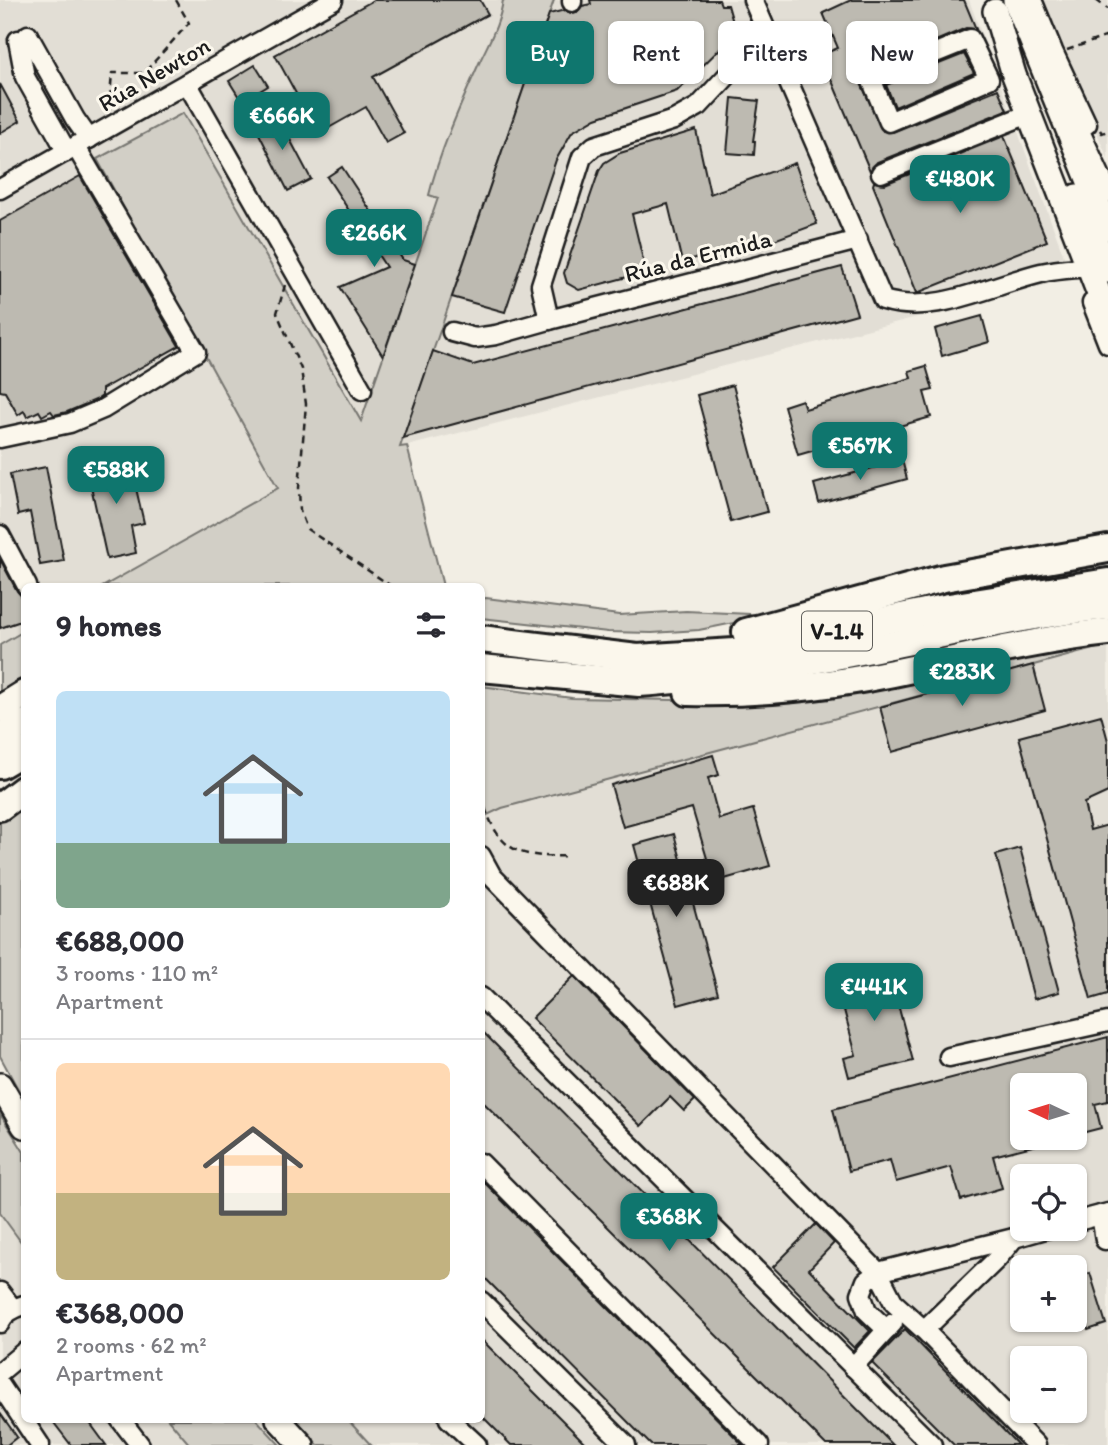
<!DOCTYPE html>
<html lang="en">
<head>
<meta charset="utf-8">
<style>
  :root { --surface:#fff; --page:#f2f2f3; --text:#2b2b33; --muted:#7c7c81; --line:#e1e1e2; --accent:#0f766e }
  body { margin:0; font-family:Itim,sans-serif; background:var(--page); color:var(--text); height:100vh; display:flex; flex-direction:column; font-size:26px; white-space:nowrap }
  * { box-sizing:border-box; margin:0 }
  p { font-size:23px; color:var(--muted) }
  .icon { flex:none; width:38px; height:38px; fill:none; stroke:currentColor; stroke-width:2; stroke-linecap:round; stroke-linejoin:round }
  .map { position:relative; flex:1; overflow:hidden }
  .sheet { position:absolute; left:21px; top:583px; width:464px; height:840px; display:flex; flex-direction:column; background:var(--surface); border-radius:10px; box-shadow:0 2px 5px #0004 }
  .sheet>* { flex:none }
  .top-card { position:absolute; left:506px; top:21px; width:497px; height:63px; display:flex; gap:14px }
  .needle { width:46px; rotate:274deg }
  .controls { position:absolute; left:1010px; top:1073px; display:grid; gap:14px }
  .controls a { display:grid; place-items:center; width:77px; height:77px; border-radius:10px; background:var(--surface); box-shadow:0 2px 5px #0004; font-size:35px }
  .price { position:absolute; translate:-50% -60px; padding:0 16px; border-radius:14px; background:var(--accent); color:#fff; font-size:23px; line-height:46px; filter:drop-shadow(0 2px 4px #0008) }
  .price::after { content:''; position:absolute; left:50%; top:42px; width:21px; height:16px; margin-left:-10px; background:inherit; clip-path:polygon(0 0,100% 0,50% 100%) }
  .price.on { background:#222; color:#fff }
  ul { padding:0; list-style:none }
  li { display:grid; align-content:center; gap:14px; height:371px; padding:0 35px }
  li+li { border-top:2px solid var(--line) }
  li span { display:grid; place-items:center; height:217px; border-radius:10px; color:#555 }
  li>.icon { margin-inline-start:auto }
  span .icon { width:126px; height:126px; fill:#fffc; stroke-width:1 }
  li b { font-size:30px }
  h2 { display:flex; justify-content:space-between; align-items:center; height:84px; padding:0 35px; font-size:30px }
  .pill { padding:0 24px; border-radius:10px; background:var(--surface); box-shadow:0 2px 5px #0004; font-size:24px; line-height:63px }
  .pill.on { background:var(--accent); color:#fff }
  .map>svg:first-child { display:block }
</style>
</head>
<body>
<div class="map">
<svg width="1108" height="1445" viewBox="0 0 1108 1445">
  <rect width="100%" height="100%" fill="#f2eee4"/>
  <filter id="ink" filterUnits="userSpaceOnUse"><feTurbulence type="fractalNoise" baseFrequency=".0143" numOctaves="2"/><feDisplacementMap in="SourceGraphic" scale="14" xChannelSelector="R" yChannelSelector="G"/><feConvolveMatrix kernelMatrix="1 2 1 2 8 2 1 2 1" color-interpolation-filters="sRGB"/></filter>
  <g filter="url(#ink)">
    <g fill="#e2ded5" fill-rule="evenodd">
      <polygon points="0,0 969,0 1072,278 407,446 278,489 104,586 24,586 24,631 0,645"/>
      <polygon points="1042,0 1108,0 1108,159 1063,53"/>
      <path d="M1108,645v800h-737l-24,-26h134v-601l21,-10zM1022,1085h52v53h-52zM1022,1176h52v52h-52zM1022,1267h52v53h-52zM1022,1358h52v52h-52z"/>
      <polygon points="0,1213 24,1246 24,1419 168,1419 190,1445 0,1445"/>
    </g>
    <g fill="#d2cfc6" stroke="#777671" stroke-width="2">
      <path d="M503,0h51l-154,447 7,-1 36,140h-339l174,-98 -181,-329 86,-46 178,308 77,-223 -9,-3c11,-45 32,-91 51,-134 10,-21 20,-38 23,-61z"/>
      <polygon points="486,598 619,615 686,611 773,615 699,630 652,633 608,632 481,618 481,599"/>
      <polygon points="24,631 24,683 0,695 0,645"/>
      <polygon points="1108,645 502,808 481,818 481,686 572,698 727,701"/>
      <polygon points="24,801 24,1100 0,1056 0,814"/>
      <polygon points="0,1114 24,1152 24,1246 0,1213"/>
      <polygon points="168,1419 256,1419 280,1445 190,1445"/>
      <polygon points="295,1419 347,1419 371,1445 318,1445"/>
    </g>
    <g fill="#bdbab1" stroke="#1c1c1c" stroke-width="2">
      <polygon points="374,0 480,0 488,14 373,77 404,133 386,143 366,107 318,134 275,55"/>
      <polygon points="590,0 719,0 721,5 728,5 736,33 677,91 596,118 572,132 556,160 505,312 452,297 549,14 565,10 571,13 577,12 582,6 591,4"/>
      <polygon points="851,0 964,0 976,29 966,28 863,72 861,83 883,131 893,132 998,89 1007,110 877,162 870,171 821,55 838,48 823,13"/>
      <polygon points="964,54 974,73 895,107 886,85"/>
      <polygon points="255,65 268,86 242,102 229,81"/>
      <polygon points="0,84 20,121 0,133"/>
      <polygon points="732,98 759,101 753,141 755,141 754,155 727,153"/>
      <polygon points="276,113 311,179 288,191 254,124"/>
      <polygon points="696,130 710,194 795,163 817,224 742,252 740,245 682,262 668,204 632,214 646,272 579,290 567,283 564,273 599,171 604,163 620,153"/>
      <polygon points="1004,136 1047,241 917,293 873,185 874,182 885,184"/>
      <polygon points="342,167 403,260 415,264 383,356 340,287 386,267 327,177"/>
      <polygon points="80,176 179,346 102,389 102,396 98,399 67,412 54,415 51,411 42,416 39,411 27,417 24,411 18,415 5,392 0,391 0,221"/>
      <polygon points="842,267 857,314 403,438 433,351 473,365"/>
      <polygon points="982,316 989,342 942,356 935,329"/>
      <polygon points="926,366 933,390 924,392 931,417 798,455 784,406 802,400 805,409 911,378 909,371"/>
      <polygon points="733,385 767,512 731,522 697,395"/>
      <polygon points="129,458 144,523 131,526 136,553 107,559 87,468"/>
      <polygon points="902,460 907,479 819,503 814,484"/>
      <polygon points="46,467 64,561 40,565 30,512 18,515 10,474"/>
      <polygon points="0,559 17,591 24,599 24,620 0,628"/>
      <polygon points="1033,665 1045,710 892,752 880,707"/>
      <polygon points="1101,715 1108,741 1108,792 1084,803 1090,830 1108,825 1108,994 1091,999 1019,737"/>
      <polygon points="713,755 719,775 708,778 719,819 753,809 770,866 714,882 692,808 623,827 611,785"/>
      <polygon points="674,834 718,994 678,1005 634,845"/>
      <polygon points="1020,848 1059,992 1034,999 996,855"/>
      <polygon points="888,967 913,1061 849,1077 844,1058 856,1055 836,980"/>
      <polygon points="574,976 695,1100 684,1111 670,1097 641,1126 532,1018"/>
      <polygon points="481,1030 893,1445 826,1445 481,1100"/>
      <polygon points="1108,1037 1108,1101 1095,1104 1101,1128 1074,1135 1074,1085 1022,1085 1022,1138 1051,1138 1052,1141 993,1156 1002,1188 961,1200 951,1167 896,1182 890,1160 849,1171 833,1109"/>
      <polygon points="481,1179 743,1445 651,1445 481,1274"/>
      <polygon points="816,1224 834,1243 809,1269 870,1331 854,1348 773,1267"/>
      <polygon points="1090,1273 1106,1324 1088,1330 1074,1288 1074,1278"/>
      <polygon points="905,1329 1018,1445 954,1445 872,1363"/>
      <polygon points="481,1339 587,1445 511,1445 481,1415"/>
      <polygon points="0,1413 17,1437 7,1445 0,1445"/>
      <polygon points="51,1419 87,1419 106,1445 71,1445"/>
    </g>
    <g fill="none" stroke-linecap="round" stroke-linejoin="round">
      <g stroke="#1c1c1c" stroke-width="23">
        <g id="minor">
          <path d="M753,0l130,300c51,16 108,-15 158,-27 12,-3 25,-4 37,-5"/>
          <polyline points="1032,0 1053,51 1087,124"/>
          <polyline points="572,2 572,0"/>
          <polyline points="28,35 75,119 89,139"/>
          <polyline points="769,36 754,47 699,106 674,120 594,146 582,157 541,285 549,320 858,240"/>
          <polygon points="970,39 989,79 889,122 871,79"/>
          <polyline points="18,40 25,77 67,152"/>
          <polyline points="187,83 362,390"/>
          <polyline points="1073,116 1108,192"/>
          <polyline points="881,173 1021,117"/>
          <polyline points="0,189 333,0"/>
          <polyline points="1092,303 1108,344"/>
          <polyline points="452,332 475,338 496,335 549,320"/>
          <polyline points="0,438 70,423 103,409 196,352 76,147"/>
          <polyline points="0,535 27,586"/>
          <polyline points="481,856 492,876 878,1272 894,1303 924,1330 1036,1445"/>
          <polyline points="481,997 932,1445"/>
          <polyline points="949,1057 1108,1022"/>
          <polyline points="481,1163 759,1445"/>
          <polyline points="1101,1215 1105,1240"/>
          <polyline points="1074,1222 1108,1213"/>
          <polyline points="1014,1238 1049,1228"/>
          <polyline points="0,1292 13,1309"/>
          <polyline points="481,1301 626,1445"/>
          <path d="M0,1323c3,-10 15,-15 24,-18"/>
          <polyline points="887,1330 867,1311 861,1294 866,1281 878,1272 1014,1238 997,1259 924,1330"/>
          <polyline points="853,1367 893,1323"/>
          <polyline points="0,1372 24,1352"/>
          <polyline points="0,1385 40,1445"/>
          <polyline points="120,1419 140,1445"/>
          <polyline points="449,1419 477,1445"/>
        </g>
      </g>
      <g stroke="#1c1c1c" stroke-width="28">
        <g id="major">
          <polyline points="1015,0 1108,228"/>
          <polyline points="995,11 1014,75 1108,317"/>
          <polyline points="1077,196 1108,271"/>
          <polyline points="0,1085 24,1126"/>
          <polyline points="278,1419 302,1445"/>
        </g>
      </g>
      <g stroke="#1c1c1c" stroke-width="32">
        <g id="highway">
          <polyline points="746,632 944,578 1108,549"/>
          <polyline points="481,639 637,658 734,652 949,607 1108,582"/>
          <path d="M481,668l158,15c76,-5 152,-18 227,-33 81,-16 160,-36 242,-44"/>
          <path d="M688,692c75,2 151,-7 224,-23 66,-14 130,-30 196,-37"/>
          <polyline points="0,709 24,694"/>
          <polyline points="0,737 24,723"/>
          <polyline points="0,765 24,751"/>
          <polyline points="0,807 24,789"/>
        </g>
      </g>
      <g stroke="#1c1c1c" stroke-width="2.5" stroke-dasharray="7 5" stroke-linecap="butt">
        <polyline points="1096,0 1108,9"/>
        <polyline points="1067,50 1108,36"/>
        <polyline points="109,110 112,73 144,73 189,23 176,0"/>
        <polyline points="1100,130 1102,133 1108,131"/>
        <polyline points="285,285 277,313 301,369 306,404 299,488 300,511 307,529 391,586"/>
        <path d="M481,796c17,54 33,62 88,60"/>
      </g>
      <use href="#minor" stroke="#fbf7ec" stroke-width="18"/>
      <use href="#major" stroke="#fbf7ec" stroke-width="23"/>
      <use href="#highway" stroke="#fbf7ec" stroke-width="26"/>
    </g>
  </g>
  <g text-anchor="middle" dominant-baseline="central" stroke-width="6" stroke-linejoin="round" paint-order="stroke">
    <rect fill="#fbf7ec" stroke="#5f5e5a" stroke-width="2" x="802" y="611.5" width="70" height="39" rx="5"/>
    <g font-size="23" font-weight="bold" fill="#1c1c1c">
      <text x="837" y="631">V-1.4</text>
    </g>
    <g font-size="24" fill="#1c1c1c" stroke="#fbf7ec">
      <text transform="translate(154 74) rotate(-30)">Rúa Newton</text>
      <text transform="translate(698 256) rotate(-14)">Rúa da Ermida</text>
    </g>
  </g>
</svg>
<div class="controls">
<a><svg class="needle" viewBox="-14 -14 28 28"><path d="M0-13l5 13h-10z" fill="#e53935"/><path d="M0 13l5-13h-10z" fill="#7c7c81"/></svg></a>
<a><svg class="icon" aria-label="locate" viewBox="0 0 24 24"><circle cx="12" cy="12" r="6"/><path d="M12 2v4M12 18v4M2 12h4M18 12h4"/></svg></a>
<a>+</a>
<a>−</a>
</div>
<b class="price" style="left:282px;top:152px">€666K</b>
<b class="price" style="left:960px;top:215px">€480K</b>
<b class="price" style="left:374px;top:269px">€266K</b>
<b class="price" style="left:860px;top:482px">€567K</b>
<b class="price" style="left:116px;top:506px">€588K</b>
<b class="price" style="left:962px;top:708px">€283K</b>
<b class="price on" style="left:676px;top:919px">€688K</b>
<b class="price" style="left:874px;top:1023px">€441K</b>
<b class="price" style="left:669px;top:1253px">€368K</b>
<div class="top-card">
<a class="pill on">Buy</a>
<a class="pill">Rent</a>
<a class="pill">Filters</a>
<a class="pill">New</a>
</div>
<section class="sheet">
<h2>9 homes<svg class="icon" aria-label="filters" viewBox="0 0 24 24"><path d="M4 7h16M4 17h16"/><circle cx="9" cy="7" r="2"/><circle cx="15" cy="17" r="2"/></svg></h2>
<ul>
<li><span style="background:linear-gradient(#bfe0f5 70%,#7fa58c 0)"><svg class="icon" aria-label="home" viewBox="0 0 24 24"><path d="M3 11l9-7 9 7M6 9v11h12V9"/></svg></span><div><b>€688,000</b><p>3 rooms · 110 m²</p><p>Apartment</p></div></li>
<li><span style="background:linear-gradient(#ffd9b3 60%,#c2b280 0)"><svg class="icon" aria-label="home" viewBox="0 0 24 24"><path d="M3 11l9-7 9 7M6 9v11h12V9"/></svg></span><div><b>€368,000</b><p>2 rooms · 62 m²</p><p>Apartment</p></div></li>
</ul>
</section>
</div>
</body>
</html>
